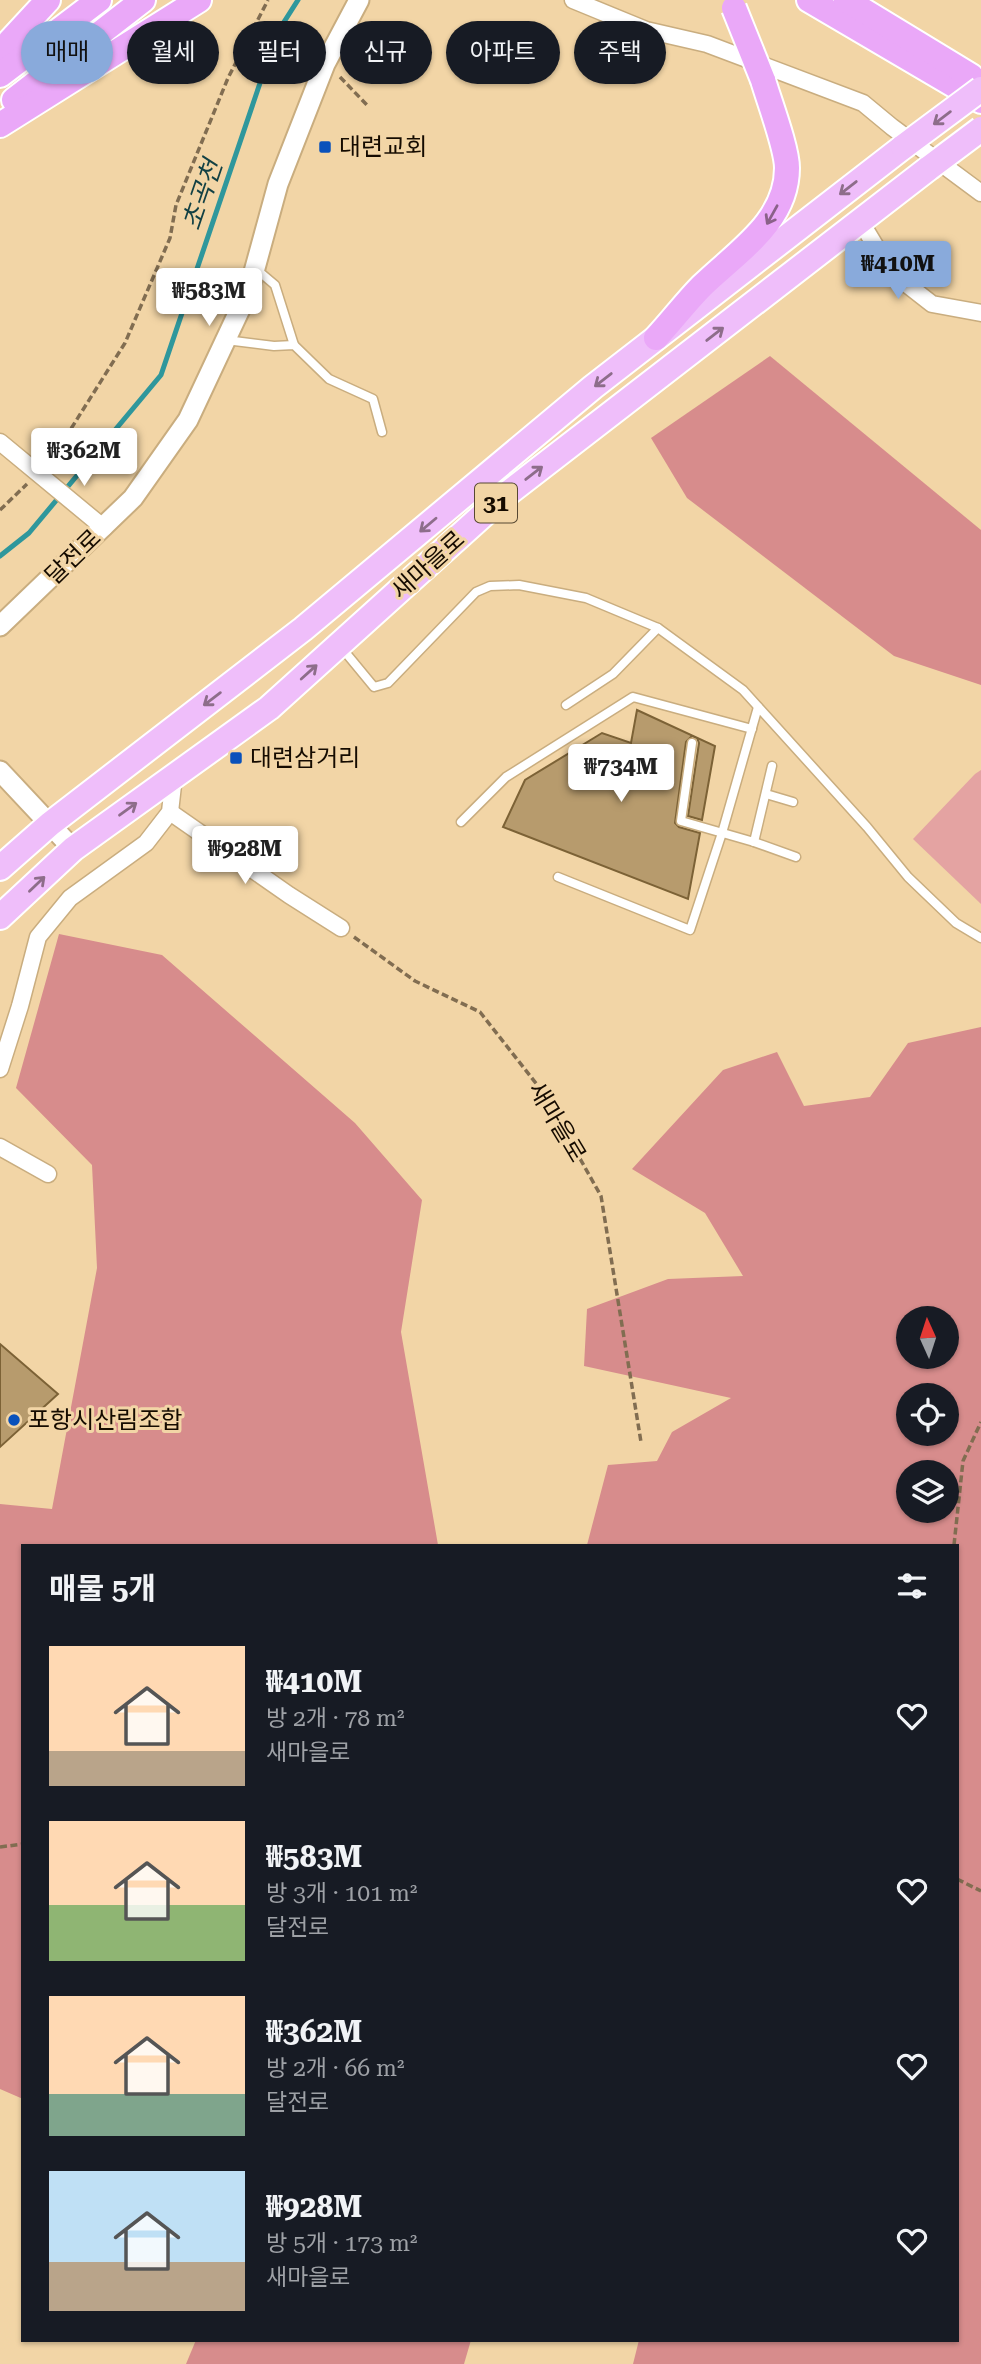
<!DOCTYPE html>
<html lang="ko">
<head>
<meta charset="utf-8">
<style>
  :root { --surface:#171b24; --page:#242831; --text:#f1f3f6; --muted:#9ea1a6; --accent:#89aadb }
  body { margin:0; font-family:"Roboto Serif","Noto Sans KR",serif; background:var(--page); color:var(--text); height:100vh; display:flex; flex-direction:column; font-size:26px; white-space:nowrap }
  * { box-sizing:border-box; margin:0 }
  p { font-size:23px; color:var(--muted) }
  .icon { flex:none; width:38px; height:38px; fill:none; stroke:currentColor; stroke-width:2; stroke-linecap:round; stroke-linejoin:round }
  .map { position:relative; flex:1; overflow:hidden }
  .details { position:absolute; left:21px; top:1544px; width:938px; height:798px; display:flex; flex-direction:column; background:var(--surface); border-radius:0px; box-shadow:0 2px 5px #0004 }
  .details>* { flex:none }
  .banner { position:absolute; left:21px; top:21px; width:940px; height:63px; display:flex; gap:14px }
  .needle { width:46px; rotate:357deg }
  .buttons { position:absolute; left:896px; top:1306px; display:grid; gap:14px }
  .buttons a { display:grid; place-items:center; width:63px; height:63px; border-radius:50%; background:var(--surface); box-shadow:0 2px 5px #0004; font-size:35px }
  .price { position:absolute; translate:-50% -60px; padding:0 16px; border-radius:7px; background:#fff; color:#222; font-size:23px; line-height:46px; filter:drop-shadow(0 2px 4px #0008) }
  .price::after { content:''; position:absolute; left:50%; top:42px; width:21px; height:16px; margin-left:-10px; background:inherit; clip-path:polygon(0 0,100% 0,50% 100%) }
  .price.active { background:var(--accent); color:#111 }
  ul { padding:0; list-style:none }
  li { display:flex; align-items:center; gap:21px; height:175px; padding:0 28px }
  li span { display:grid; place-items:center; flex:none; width:196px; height:140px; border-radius:0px; color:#555 }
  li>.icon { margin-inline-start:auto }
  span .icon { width:84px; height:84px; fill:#fffc; stroke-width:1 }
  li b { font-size:30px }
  h2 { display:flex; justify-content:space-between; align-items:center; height:84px; padding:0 28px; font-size:30px }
  .pill { padding:0 24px; border-radius:32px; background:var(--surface); box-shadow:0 2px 5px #0004; font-size:24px; line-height:63px }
  .pill.active { background:var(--accent); color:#111 }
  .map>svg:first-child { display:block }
</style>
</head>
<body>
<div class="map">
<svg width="981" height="2364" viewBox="0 0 981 2364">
  <rect width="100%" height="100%" fill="#f2d5a6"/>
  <polygon fill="#e4a3a2" points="981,770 981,904 913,839 975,774"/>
  <g fill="#d78c8c" fill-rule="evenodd">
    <polygon points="770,356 981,530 981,685 894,656 687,498 651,438"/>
    <polygon points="59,934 162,955 355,1123 422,1200 401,1332 438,1545 23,1545 23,2099 0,2089 0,1504 52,1509 97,1268 92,1165 16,1088"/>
    <path d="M981,1027v1337h-348l6,-24h318v-795h-370l21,-80 49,-4 15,-29 59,-34 -147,-32 3,-57 81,-30 75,-3 -38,-63 -73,-44 91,-99 54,-18 27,54 66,-9 38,-54zM908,1318h39v38h-39zM908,1395h39v38h-39zM908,1472h39v38h-39z"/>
    <polygon points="196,2340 471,2340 464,2364 186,2364"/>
  </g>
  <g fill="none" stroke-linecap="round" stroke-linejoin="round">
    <polyline stroke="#2f979c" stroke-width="5" points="0,556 29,533 161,375 277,33 298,0"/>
  </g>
  <g fill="#b79b6d" stroke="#7c6236" stroke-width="2">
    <polygon points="637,710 715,746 702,820 688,816 699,743 697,738 692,736 686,742 675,823 679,827 700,833 688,899 503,827 525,780 602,733 631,743"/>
    <polygon points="0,1344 58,1394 0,1447"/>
  </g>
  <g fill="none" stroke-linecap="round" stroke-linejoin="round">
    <g stroke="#c9ad7f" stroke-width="11">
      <g id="service">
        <polyline points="256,269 275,285 294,345"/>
        <polyline points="226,340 274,346 294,345 329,379 373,399 382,432"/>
        <polyline points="341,647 374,687 388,683 476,592 490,586 519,585 586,598 658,628 743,690 867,827 908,877 956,923 981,938"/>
        <polyline points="566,705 613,674 658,628"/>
        <polyline points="692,743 681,821 754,842 796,857"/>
        <polyline points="766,794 793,802"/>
        <polyline points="461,822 506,777 633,697 752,729"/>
        <polyline points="754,842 772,766"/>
        <polyline points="558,877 690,930 722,833 758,707"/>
      </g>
    </g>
    <g stroke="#c9ad7f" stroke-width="19">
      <g id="minor">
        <polyline points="573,0 646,30 707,44 863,103 892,127 981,193"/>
        <polyline points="861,222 891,272 932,304 981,313"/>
        <polyline points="0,442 104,528"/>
        <polyline points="170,812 289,895 341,928"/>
        <polyline points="0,1069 20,1006 38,937 70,898 146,843 170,812 174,776"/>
        <polyline points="0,1147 48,1174"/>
      </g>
    </g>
    <g stroke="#c9ad7f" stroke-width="23">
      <g id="tertiary">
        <polyline points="0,626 133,498 188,420 249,290 278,184 325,64 359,0"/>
        <polyline points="0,771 73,849"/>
      </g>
    </g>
    <g stroke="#fff" stroke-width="28">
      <g id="primary">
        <polyline points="0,868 50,824 303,629 593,387 903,147"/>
        <polyline points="0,917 73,849 269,708 503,497 929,168"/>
      </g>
    </g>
    <g stroke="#fff" stroke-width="28">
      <g id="trunk">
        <polyline points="809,0 981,101"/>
        <polyline points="846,0 971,76"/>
        <polyline points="0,52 48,0"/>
        <polyline points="0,75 99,0"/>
        <polyline points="14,100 143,0"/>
        <polyline points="0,125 199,0"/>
        <path d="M656,338c16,-17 30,-36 46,-52 35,-34 85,-64 85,-118 0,-20 -18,-67 -24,-88"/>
      </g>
    </g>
    <g stroke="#816d51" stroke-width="3.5" stroke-dasharray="7 3.5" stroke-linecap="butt">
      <polyline points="340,77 367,105"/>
      <polyline points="46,462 62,443 125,343 170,238 176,205 228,78 268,0"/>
      <polyline points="0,510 27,484"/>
      <polyline points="354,937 415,981 480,1012 542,1091 601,1196 641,1442"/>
      <polyline points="954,1545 963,1461 981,1422"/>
      <polyline points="0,1847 23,1844"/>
      <polyline points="957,1879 981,1891"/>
    </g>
    <use href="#service" stroke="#fff" stroke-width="8"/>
    <use href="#minor" stroke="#fff" stroke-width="16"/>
    <use href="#tertiary" stroke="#fff" stroke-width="19"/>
    <use href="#primary" stroke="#efbefa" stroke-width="24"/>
    <use href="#trunk" stroke="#eaa8f8" stroke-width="24"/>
    <g stroke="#fff" stroke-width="28" stroke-linecap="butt">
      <g id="primary-bridge">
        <polyline points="903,147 981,89"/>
        <polyline points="929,168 981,129"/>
      </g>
    </g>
    <g stroke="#fff" stroke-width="28" stroke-linecap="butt">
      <polyline id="trunk-bridge" points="734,8 763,80"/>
    </g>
    <use href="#primary-bridge" stroke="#efbefa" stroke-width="24"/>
    <use href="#trunk-bridge" stroke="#eaa8f8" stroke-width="24"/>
  </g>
  <defs><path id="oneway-shaft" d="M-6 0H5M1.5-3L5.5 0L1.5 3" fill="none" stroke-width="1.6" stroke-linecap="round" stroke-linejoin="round" transform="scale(1.75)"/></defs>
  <g stroke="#8d6d8a">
    <use href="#oneway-shaft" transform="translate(942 118) rotate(143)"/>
    <use href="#oneway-shaft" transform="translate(848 188) rotate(142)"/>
    <use href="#oneway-shaft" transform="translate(715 334) rotate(-38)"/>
    <use href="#oneway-shaft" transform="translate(603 380) rotate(142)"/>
    <use href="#oneway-shaft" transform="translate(534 473) rotate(-38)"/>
    <use href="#oneway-shaft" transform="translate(428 525) rotate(140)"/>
    <use href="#oneway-shaft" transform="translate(309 672) rotate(-42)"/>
    <use href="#oneway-shaft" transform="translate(212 699) rotate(143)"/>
    <use href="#oneway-shaft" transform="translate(128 809) rotate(-36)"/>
    <use href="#oneway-shaft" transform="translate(37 884) rotate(-44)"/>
  </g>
  <use stroke="#8a6188" href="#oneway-shaft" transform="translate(772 215) rotate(119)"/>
  <g fill="#0951bb" stroke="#f2d5a6" stroke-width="2.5">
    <rect x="318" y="140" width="14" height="14" rx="3.5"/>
    <rect x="229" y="751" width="14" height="14" rx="3.5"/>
    <circle cx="14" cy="1420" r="7"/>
  </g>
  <g text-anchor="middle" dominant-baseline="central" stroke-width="6" stroke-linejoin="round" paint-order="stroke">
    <rect fill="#f2d5a6" stroke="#574832" stroke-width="2" x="475" y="483.5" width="42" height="39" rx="5"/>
    <g font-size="23" font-weight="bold" fill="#150b00">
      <text x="496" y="503">31</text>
    </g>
    <g font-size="24" fill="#150b00" stroke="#f2d5a6" text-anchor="start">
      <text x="339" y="147">대련교회</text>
      <text x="250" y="758">대련삼거리</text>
      <text x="28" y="1420">포항시산림조합</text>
    </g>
    <g font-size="24" fill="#150b00" stroke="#f2d5a6">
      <text transform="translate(73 557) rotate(-44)">달전로</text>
      <text transform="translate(428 565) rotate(-42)">새마을로</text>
      <text transform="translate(557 1122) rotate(59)">새마을로</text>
    </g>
    <g font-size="26" font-style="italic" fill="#134144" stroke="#f2d5a6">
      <text transform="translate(202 195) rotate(-71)">초곡천</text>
    </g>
  </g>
</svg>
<div class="buttons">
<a><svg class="needle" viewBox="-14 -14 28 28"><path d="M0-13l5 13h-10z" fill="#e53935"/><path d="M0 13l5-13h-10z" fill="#9ea1a6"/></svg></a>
<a><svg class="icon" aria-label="locate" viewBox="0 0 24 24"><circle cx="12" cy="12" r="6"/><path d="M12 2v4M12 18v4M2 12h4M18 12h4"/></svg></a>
<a><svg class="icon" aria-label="layers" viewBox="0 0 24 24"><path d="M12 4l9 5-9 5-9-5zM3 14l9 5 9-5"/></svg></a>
</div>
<b class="price active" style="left:898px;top:301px">₩410M</b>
<b class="price" style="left:209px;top:328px">₩583M</b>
<b class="price" style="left:84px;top:488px">₩362M</b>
<b class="price" style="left:621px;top:804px">₩734M</b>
<b class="price" style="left:245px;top:886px">₩928M</b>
<div class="banner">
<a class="pill active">매매</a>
<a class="pill">월세</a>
<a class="pill">필터</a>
<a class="pill">신규</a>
<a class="pill">아파트</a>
<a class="pill">주택</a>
</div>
<section class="details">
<h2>매물 5개<svg class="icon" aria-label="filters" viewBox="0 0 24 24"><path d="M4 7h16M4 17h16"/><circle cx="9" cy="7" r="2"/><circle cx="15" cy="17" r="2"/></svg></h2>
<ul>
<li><span style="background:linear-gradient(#ffd9b3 75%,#b9a48a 0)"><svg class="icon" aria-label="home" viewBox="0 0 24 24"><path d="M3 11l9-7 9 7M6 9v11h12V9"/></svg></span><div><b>₩410M</b><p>방 2개 · 78 m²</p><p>새마을로</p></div><svg class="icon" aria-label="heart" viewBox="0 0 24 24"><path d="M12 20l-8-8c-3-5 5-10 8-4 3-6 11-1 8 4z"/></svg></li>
<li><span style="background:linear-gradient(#ffd9b3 60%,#8fb573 0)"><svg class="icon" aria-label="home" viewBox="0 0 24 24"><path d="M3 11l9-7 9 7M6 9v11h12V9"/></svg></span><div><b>₩583M</b><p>방 3개 · 101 m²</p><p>달전로</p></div><svg class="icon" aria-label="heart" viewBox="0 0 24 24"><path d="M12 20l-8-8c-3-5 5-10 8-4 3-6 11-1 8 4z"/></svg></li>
<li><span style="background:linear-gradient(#ffd9b3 70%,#7fa58c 0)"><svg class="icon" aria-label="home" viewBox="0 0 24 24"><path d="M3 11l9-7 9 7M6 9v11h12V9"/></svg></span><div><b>₩362M</b><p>방 2개 · 66 m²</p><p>달전로</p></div><svg class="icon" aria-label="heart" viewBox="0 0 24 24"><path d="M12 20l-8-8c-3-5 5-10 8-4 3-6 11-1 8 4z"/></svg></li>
<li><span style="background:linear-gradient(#bfe0f5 65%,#b9a48a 0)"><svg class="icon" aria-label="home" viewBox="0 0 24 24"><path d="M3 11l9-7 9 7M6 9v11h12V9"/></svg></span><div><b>₩928M</b><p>방 5개 · 173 m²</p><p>새마을로</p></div><svg class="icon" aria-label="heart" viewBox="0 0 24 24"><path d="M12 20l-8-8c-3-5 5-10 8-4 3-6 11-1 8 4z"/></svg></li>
</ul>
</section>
</div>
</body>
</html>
